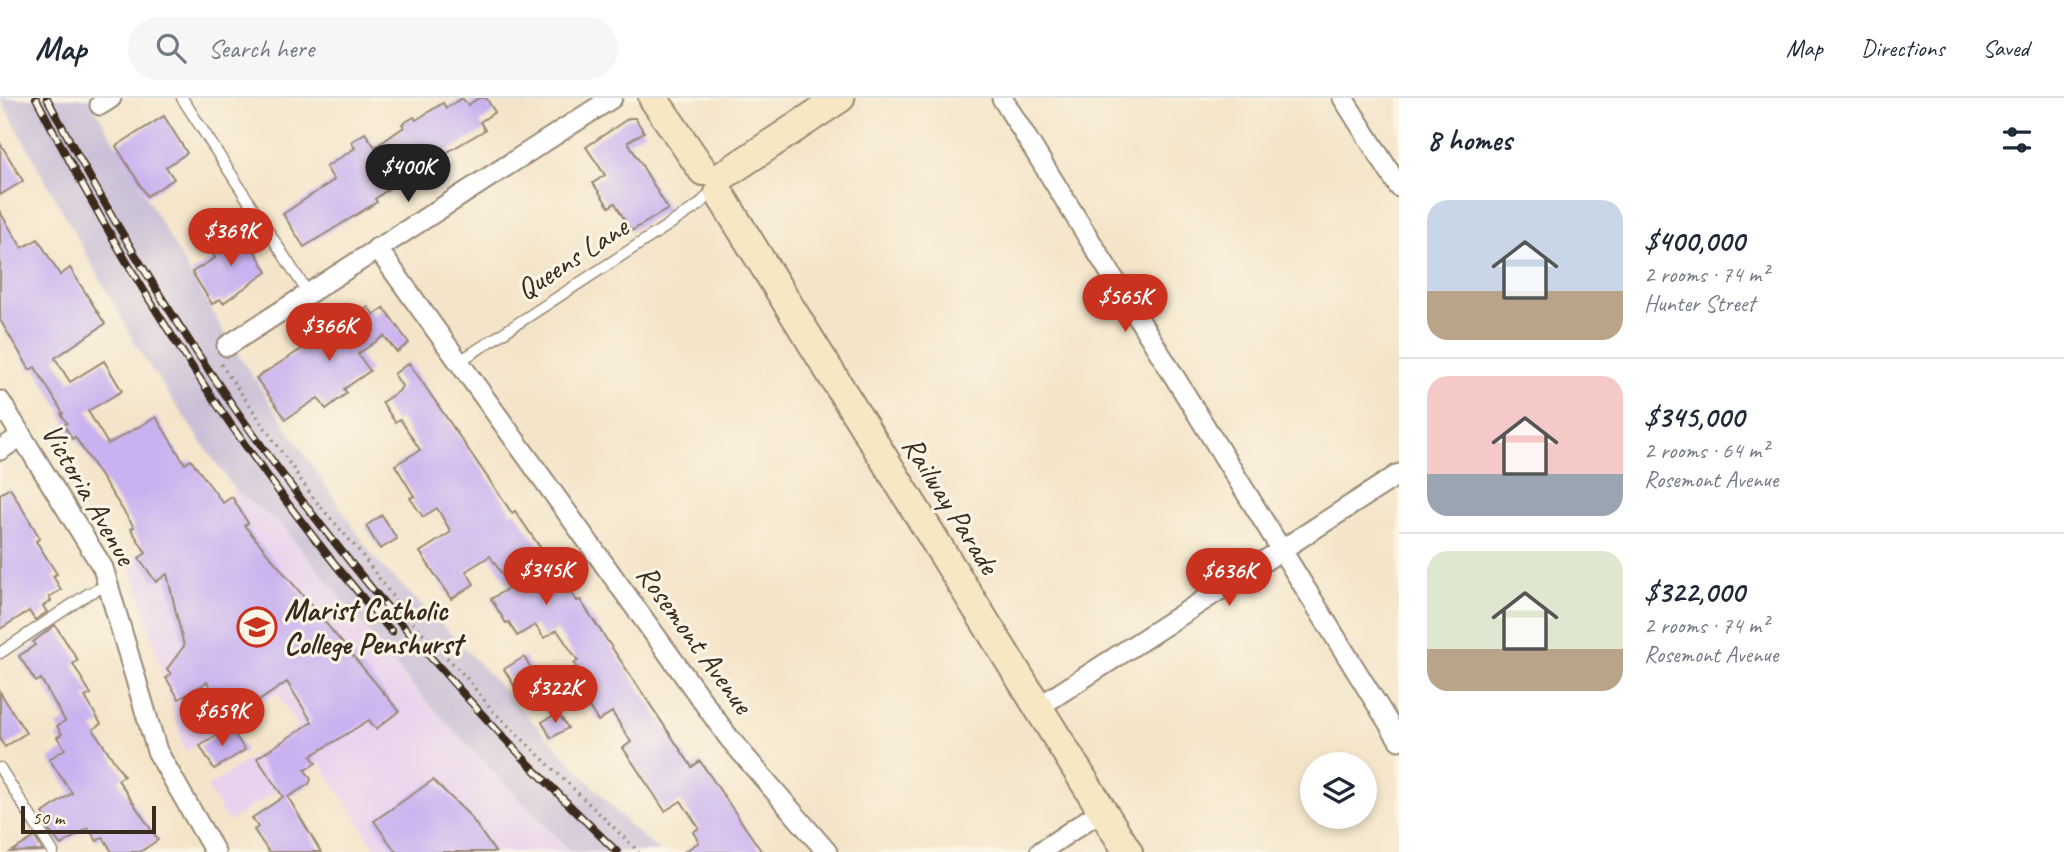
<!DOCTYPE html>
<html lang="en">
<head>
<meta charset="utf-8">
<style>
  :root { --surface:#fff; --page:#f6f6f7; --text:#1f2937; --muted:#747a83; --line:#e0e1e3; --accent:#c8321e }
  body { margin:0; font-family:Caveat,sans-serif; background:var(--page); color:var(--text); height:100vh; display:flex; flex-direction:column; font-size:26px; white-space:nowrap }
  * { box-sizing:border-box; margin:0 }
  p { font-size:23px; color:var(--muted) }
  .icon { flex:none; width:38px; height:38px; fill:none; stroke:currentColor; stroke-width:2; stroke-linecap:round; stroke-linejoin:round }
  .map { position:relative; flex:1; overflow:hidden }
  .drawer { display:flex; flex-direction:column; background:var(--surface); width:665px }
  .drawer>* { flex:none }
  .controls { position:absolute; left:1300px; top:654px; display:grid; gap:14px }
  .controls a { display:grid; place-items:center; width:77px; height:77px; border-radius:50%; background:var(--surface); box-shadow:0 4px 10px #0003; font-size:35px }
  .scale { position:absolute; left:21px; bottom:18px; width:135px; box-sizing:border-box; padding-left:7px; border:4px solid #3b2a1e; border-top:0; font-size:19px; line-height:24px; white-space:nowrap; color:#3b2a1e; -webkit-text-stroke:5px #fcf5e5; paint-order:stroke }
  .price { position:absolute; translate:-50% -60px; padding:0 16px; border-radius:24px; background:var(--accent); color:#fff; font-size:23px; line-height:46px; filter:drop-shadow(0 2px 4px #0008) }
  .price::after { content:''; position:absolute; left:50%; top:42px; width:21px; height:16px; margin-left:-10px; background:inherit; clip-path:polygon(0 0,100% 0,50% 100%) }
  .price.current { background:#222; color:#fff }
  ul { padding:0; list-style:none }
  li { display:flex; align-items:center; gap:21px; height:175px; padding:0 28px }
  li+li { border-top:2px solid var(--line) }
  li span { display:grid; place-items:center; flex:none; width:196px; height:140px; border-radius:21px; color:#555 }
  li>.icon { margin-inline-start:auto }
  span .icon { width:84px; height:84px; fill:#fffc; stroke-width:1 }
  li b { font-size:30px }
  h2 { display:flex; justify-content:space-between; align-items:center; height:84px; padding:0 28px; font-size:30px }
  header { display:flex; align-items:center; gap:42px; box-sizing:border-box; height:98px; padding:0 35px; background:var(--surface); border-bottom:2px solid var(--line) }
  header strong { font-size:33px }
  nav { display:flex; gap:38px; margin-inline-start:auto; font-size:24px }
  .search { width:490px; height:63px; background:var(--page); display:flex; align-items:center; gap:18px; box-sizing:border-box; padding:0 24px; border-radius:38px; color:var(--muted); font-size:26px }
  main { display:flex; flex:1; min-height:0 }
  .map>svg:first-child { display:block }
</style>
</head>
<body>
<header>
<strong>Map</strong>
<div class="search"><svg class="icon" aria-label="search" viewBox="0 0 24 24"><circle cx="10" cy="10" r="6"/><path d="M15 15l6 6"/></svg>Search here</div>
<nav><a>Map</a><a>Directions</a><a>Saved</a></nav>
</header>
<main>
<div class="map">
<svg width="1399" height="754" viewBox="0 0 1399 754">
  <rect width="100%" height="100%" fill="#fcf5e5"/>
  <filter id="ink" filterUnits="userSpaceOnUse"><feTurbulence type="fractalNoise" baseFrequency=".0143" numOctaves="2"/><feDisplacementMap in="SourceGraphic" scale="14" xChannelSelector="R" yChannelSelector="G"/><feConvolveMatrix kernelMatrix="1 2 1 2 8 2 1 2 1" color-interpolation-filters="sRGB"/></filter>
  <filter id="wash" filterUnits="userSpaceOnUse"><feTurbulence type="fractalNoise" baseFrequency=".00686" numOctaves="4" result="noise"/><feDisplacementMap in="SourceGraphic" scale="28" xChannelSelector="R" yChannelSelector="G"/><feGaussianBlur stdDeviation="1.57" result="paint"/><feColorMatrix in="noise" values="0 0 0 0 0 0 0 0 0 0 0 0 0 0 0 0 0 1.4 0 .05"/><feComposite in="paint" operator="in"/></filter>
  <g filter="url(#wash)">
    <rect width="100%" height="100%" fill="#f4e5ca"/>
    <polygon fill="#e8d2ee" points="236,394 281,426 414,591 570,754 378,754 320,665 228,724 207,689 298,629 277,595 185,654 129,460"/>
    <polygon fill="#c9bfd7" points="0,0 89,0 231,246 374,460 455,540 632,730 660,754 570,754 414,590 281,426 236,394 143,259"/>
    <g id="blocks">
      <g fill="#c9b2f0">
        <polygon points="462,0 468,7 479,0 486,0 495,14 480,24 485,32 403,80 375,101 377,104 304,149 283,116 334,82 326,69 355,50 351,44 365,35 375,49 404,29 402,26 414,19 416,22 443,5 446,10"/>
        <polygon points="164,18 187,55 166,69 174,81 147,98 116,48"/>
        <polygon points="629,20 635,20 644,34 628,44 668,111 631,133 615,105 609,109 593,85 605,77 586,49"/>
        <polygon points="0,45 23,83 0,97"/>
        <polygon points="0,114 22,150 38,141 60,177 70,170 105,226 55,260 70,284 104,263 122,293 88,313 108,346 156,319 185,366 191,362 223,405 232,399 248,425 244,427 399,613 376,631 369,622 311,658 316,665 305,672 311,681 309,686 288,699 321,754 269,754 254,732 258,729 252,720 283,699 257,660 312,624 287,584 231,622 207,584 179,601 166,580 171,576 167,571 184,548 167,476 156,484 139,460 146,455 131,431 134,429 75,339 72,341 64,327 67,325 61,316 63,315 35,269 30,272 0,222"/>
        <polygon points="241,130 244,135 251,130 258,142 251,146 267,174 223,205 220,201 212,206 192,174 215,160 212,154 229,143 226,138"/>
        <polygon points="368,209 374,217 384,210 409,245 397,254 384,238 358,256 370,273 344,291 347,295 326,311 318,300 286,321 256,280"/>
        <polygon points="409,265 512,415 515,413 577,503 580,502 692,669 700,663 762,754 684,754 699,744 693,734 699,730 681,703 665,713 623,650 631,644 612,614 598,623 576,588 585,582 574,566 578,563 557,532 544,540 535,527 517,538 509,524 506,525 491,501 510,489 490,458 466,473 474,486 451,501 420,454 451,434 437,410 423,419 410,400 414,398 395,367 420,352 400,321 395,324 382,304 399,293 402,288 394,276"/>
        <polygon points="10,390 40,440 36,443 57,476 53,478 61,492 49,499 51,503 43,508 47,514 35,522 29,513 0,531 0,396"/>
        <polygon points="382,417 397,441 380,451 366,428"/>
        <polygon points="55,527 78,562 73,566 91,596 85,599 101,626 93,631 124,678 118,682 158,742 140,754 112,754 103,739 97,743 88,730 61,747 48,732 53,729 43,715 72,695 49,661 65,651 57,639 62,636 57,628 65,623 41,581 36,584 19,558 35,547 33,544"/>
        <polygon points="524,559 540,584 520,597 504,571"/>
        <polygon points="0,594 26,635 5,649 0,642"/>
        <polygon points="558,615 568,630 551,640 542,624"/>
        <polygon points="230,629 245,652 214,671 200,648"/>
        <polygon points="433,682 470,718 495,754 396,754 374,723"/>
        <polygon points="35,739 43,753 11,754"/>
      </g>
    </g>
  </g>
  <g filter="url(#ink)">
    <use href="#blocks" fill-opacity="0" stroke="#988874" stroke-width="2"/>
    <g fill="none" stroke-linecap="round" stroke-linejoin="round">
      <g stroke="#988874" stroke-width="13">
        <g id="lane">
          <polyline points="182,0 308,195"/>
          <polyline points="460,263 699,107 709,96"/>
          <polyline points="0,555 88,496 109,486"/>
          <polyline points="0,670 53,754"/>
        </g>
      </g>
      <g stroke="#988874" stroke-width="23">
        <g id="street">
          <polyline points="1002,0 1399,642"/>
          <polyline points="1343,0 1399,89"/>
          <polyline points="100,7 111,0"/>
          <polyline points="377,150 729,640 827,754"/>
          <polyline points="227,248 612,0"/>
          <polyline points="0,303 103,470 157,653 215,754"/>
          <polyline points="0,352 21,338"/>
          <polyline points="1037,610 1399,376"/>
          <polyline points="1040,754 1102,712"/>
        </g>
      </g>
      <g stroke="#988874" stroke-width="32">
        <g id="secondary">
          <polyline points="653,0 703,73"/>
          <polyline points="724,77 840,0"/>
          <polyline points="719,95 1128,754"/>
        </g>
      </g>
      <polyline stroke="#988874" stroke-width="3.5" stroke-dasharray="2 5" stroke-linecap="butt" points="221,266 314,401 359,453 409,521 465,578 492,612 639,754"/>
      <use href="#lane" stroke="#fff" stroke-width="10"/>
      <use href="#street" stroke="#fff" stroke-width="19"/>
      <use href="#secondary" stroke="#f7e8c3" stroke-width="28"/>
      <g stroke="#3b2a1e" stroke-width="8">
        <g id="rail">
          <path d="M36,0c98,190 215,373 356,534"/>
          <path d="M47,0c152,291 334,526 570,754"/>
        </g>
      </g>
      <use href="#rail" stroke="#fcf5e5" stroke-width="5" stroke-dasharray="16" stroke-linecap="butt"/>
    </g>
  </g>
  <defs>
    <g id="school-ring" transform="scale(2.0125)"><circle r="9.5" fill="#fcf5e5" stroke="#c8321e" stroke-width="1.5"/><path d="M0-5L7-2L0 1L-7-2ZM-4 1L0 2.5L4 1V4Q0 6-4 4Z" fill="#c8321e"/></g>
  </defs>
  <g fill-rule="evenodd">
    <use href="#school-ring" x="257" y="529"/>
  </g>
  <g text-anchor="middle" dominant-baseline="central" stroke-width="6" stroke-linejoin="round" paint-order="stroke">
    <g font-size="30" fill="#3b2a1e" stroke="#fcf5e5">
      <text transform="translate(572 160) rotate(-33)">Queens Lane</text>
      <text transform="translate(89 396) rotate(60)">Victoria Avenue</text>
      <text transform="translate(951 407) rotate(58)">Railway Parade</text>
      <text transform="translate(695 541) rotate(54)">Rosemont Avenue</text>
    </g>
    <g font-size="30" font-weight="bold" fill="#3b2a1e" stroke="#fcf5e5" text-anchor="start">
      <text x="284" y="512">Marist Catholic<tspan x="284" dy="34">College Penshurst</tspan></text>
    </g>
  </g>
</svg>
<div class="controls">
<a><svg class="icon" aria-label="layers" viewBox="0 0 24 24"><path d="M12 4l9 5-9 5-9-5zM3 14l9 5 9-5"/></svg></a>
</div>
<div class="scale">50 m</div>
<b class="price current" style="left:408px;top:106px">$400K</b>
<b class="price" style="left:231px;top:170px">$369K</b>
<b class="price" style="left:1125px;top:236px">$565K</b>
<b class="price" style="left:329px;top:265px">$366K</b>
<b class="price" style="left:546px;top:509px">$345K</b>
<b class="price" style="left:1229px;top:510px">$636K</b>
<b class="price" style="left:555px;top:627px">$322K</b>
<b class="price" style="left:222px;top:650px">$659K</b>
</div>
<section class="drawer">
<h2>8 homes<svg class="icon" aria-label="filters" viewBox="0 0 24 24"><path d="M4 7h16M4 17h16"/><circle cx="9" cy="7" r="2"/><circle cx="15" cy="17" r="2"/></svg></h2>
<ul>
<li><span style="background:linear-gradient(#c9d6e8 65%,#b9a48a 0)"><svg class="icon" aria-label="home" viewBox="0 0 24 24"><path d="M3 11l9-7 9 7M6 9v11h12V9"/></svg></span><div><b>$400,000</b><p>2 rooms · 74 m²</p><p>Hunter Street</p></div></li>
<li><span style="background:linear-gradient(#f6c9c9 70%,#9aa5b1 0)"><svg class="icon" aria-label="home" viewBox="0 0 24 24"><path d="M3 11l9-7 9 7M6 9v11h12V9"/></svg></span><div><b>$345,000</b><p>2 rooms · 64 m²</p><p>Rosemont Avenue</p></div></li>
<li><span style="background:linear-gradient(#dfe7d0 70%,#b9a48a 0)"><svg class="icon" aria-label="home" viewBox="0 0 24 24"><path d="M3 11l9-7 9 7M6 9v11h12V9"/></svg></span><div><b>$322,000</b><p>2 rooms · 74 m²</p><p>Rosemont Avenue</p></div></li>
</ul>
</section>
</main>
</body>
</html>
